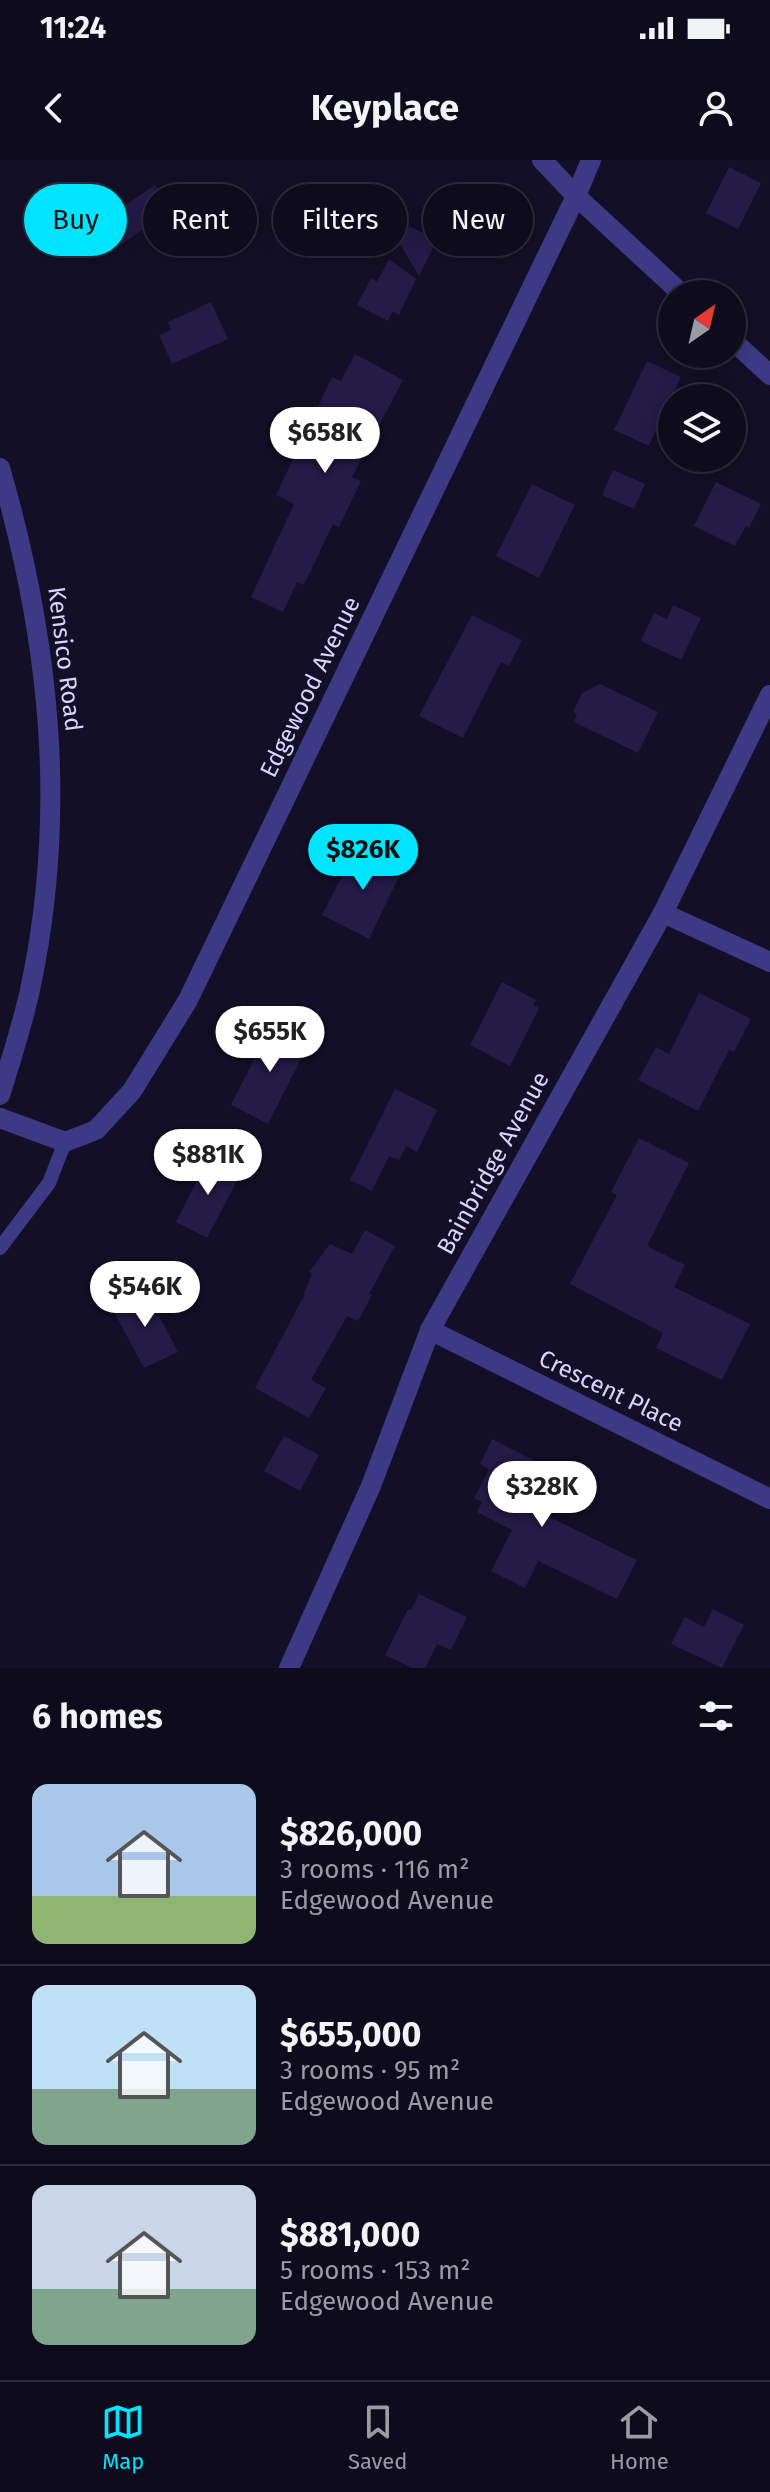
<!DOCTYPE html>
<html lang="en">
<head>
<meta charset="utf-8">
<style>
  :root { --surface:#0e0b1c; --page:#1c1929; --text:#f1f3f6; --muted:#9b9ba3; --line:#2e2b3b; --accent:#00e5ff }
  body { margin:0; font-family:"Fira Sans",sans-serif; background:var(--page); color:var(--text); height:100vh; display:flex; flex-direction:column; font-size:30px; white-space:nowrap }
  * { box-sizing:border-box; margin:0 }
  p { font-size:26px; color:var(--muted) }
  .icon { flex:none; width:44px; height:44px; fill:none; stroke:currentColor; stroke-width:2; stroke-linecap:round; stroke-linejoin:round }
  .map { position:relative; height:1508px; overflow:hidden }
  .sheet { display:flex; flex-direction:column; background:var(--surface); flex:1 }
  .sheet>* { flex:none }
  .guide { position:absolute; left:24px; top:24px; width:722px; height:72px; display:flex; gap:16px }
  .needle { width:52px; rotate:34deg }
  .tools { position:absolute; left:658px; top:120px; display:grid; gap:16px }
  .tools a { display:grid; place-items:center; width:88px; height:88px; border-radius:50%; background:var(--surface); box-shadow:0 4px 20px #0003,0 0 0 2px var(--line); font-size:40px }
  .price { position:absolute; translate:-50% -68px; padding:0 18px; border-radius:28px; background:#fff; color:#222; font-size:26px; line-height:52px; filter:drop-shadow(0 2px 4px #0008) }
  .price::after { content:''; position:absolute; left:50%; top:48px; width:24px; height:18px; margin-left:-12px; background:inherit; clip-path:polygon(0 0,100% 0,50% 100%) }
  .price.on { background:var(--accent); color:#111 }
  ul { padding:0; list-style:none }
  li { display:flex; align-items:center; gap:24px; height:200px; padding:0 32px }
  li+li { border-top:2px solid var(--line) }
  li span { display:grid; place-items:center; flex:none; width:224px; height:160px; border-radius:16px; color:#555 }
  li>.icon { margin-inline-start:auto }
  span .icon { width:96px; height:96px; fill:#fffc; stroke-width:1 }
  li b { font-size:34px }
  h2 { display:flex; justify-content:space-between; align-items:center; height:96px; padding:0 32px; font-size:34px }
  .pill { padding:0 28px; border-radius:36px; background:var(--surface); box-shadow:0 4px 20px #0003,0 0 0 2px var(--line); font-size:28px; line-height:72px }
  .pill.on { background:var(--accent); color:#111 }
  .status { display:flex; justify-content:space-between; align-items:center; height:56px; padding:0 40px; background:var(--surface); direction:ltr }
  .status svg { height:22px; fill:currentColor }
  header { display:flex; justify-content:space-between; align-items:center; height:104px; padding:0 32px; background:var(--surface); font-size:36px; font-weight:700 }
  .tab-bar { display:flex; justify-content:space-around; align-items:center; height:112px; border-top:2px solid var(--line); background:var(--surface); font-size:22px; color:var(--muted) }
  .tab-bar a { display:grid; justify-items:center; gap:4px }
  .tab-bar .on { color:var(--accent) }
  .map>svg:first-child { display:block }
</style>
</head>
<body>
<div class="status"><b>11:24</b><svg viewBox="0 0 49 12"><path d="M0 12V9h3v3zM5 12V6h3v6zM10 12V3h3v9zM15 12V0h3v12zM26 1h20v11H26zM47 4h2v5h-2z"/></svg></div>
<header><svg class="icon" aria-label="back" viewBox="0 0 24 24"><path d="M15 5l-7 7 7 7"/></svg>Keyplace<svg class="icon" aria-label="person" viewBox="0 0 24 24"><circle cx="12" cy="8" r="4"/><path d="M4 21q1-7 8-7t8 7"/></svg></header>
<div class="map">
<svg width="770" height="1508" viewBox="0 0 770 1508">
  <rect width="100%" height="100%" fill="#130f26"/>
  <g fill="#241b47">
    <polygon points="729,7 761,23 738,69 706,53"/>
    <polygon points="155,25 172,49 122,84 105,59"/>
    <polygon points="315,48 343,68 328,89 301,69"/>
    <polygon points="381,52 437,80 419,116"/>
    <polygon points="389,99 416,119 399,155 392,152 388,161 357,145 371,118 377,122"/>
    <polygon points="211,142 228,179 172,204 159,175 171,170 168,162"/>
    <polygon points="355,194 403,220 352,317 361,321 339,367 333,364 304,425 297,422 283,452 251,437 294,344 276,335 332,217 341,221"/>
    <polygon points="647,201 681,217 649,286 614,270"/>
    <polygon points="613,310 645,324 634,349 602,335"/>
    <polygon points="716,322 761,344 749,368 746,366 735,386 694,366"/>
    <polygon points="532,324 575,345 539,418 496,396"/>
    <polygon points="673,445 701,458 681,500 641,481 654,453 667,459"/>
    <polygon points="472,455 522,480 509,506 501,502 463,578 419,556"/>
    <polygon points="600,524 658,552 638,593 574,562 577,554 573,552 582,533"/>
    <polygon points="358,685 403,708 369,779 322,755"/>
    <polygon points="502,822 536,840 533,845 539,848 510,906 470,885"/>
    <polygon points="699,833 751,859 734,892 729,890 698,951 638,920 656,887 669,894"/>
    <polygon points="272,864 309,883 268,964 231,945"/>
    <polygon points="395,929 437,950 417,992 406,986 399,1000 389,996 372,1031 350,1020"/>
    <polygon points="639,978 689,1003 647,1086 685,1105 674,1127 750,1164 722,1220 656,1188 663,1173 570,1124 617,1035 611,1032"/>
    <polygon points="209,997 241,1013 207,1078 176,1062"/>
    <polygon points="365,1070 395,1086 369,1134 372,1135 358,1161 347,1156 311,1220 326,1228 309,1258 255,1228 305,1134 304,1133 312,1114 309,1112 330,1084 352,1094"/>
    <polygon points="144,1127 178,1192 144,1208 113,1150"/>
    <polygon points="284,1276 319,1295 300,1331 264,1311"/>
    <polygon points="492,1279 547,1307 534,1331 542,1336 535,1350 637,1400 617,1439 538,1401 525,1428 491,1411 512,1370 477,1352 482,1342 474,1338 489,1309 480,1304"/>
    <polygon points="419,1434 467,1457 451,1490 437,1484 425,1508 412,1508 385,1495 408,1449 411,1450"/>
    <polygon points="713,1449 744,1465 722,1508 671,1484 685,1457 704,1467"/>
  </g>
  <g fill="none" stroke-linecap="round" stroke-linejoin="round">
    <polyline stroke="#3d3a85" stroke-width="14" points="0,1088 49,1023 65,982"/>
    <g stroke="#3d3a85" stroke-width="20">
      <polyline points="542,0 576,36 682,134"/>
      <polyline points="732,180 770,215"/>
      <polyline points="663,753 770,802"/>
      <polyline points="0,958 65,982 96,970 132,931 188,840 576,36 591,0"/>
      <polyline points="430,1170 770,1339"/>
      <polyline points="289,1508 371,1326 430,1170 663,753 770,535"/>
    </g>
    <path stroke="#3d3a85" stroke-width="20" d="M0,308c50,173 68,344 30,522 -8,36 -19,70 -30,105"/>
  </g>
  <g text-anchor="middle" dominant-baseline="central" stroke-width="6" stroke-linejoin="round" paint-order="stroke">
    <g font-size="24" fill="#d9d4ff" stroke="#130f26">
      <text transform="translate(65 499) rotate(83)">Kensico Road</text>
      <text transform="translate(310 527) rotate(-64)">Edgewood Avenue</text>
      <text transform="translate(493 1003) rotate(-61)">Bainbridge Avenue</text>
      <text transform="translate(611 1231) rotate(26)">Crescent Place</text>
    </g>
  </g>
</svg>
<div class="tools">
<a><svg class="needle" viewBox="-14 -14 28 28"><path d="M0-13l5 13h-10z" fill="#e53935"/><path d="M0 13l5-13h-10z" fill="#9b9ba3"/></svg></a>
<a><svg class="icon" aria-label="layers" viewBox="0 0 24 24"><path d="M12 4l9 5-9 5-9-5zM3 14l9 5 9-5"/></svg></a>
</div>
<b class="price" style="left:325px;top:315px">$658K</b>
<b class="price on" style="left:363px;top:732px">$826K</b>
<b class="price" style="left:270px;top:914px">$655K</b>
<b class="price" style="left:208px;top:1037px">$881K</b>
<b class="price" style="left:145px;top:1169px">$546K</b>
<b class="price" style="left:542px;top:1369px">$328K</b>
<div class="guide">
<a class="pill on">Buy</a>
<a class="pill">Rent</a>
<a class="pill">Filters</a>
<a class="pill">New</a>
</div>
</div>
<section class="sheet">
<h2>6 homes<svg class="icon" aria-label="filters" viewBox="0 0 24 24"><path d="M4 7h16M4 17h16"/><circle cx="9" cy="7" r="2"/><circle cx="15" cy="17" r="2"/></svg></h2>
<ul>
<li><span style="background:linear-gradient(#a9c7e8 70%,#8fb573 0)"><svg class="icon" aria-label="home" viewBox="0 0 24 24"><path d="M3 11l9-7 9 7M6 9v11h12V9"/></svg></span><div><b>$826,000</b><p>3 rooms · 116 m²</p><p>Edgewood Avenue</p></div></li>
<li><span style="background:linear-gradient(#bfe0f5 65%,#7fa58c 0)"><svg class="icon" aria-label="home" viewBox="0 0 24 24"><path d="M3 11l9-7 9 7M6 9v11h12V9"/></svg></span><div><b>$655,000</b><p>3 rooms · 95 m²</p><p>Edgewood Avenue</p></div></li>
<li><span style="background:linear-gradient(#c9d6e8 65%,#7fa58c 0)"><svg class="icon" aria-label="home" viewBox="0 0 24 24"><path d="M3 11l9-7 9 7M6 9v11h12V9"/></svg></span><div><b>$881,000</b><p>5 rooms · 153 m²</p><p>Edgewood Avenue</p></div></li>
</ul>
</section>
<nav class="tab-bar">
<a class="on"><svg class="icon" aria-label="map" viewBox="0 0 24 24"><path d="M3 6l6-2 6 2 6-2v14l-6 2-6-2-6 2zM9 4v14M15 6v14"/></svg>Map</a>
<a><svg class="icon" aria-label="saved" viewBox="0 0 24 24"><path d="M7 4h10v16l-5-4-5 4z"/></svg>Saved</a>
<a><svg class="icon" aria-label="home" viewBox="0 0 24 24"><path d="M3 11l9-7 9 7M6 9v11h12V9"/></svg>Home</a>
</nav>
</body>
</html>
